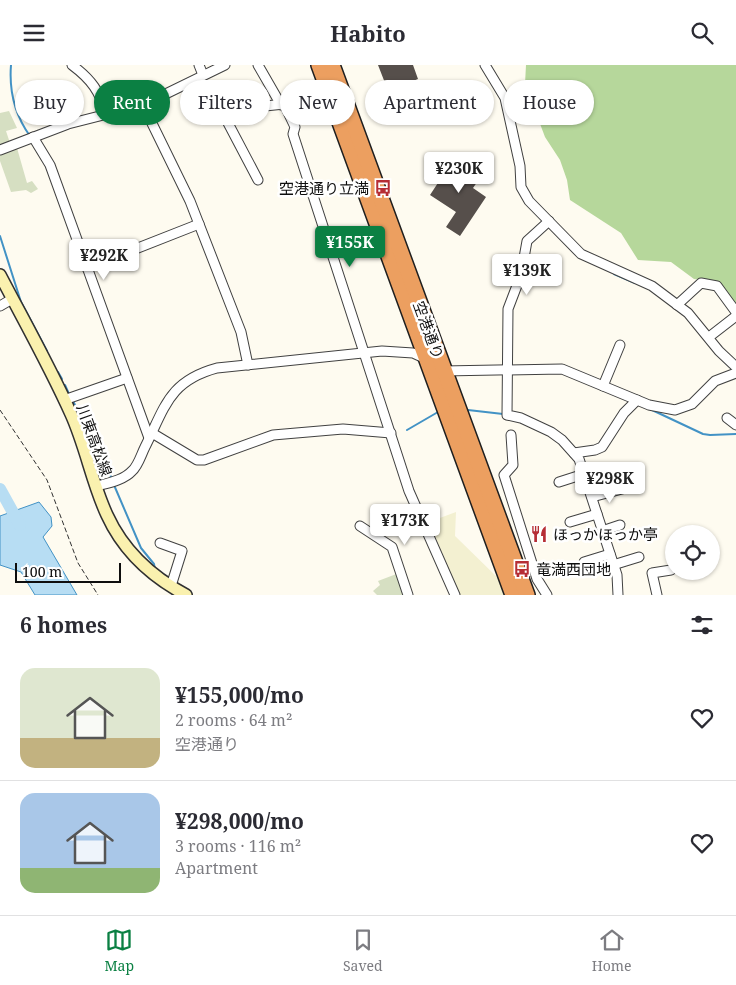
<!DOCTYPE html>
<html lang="en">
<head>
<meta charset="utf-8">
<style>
  :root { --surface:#fff; --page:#f2f2f3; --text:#2b2b33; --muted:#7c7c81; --line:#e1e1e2; --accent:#0b8043 }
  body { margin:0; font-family:"Noto Serif","Noto Sans JP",serif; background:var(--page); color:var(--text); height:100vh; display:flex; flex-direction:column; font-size:19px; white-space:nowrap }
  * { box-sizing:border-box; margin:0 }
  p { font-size:16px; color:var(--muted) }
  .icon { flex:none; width:28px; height:28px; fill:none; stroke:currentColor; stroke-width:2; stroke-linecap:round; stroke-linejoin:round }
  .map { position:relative; height:530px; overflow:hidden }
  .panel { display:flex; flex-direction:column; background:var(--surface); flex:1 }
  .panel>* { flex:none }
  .banner { position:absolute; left:15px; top:15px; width:706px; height:45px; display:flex; gap:10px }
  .fabs { position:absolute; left:665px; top:460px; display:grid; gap:10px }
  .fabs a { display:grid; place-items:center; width:55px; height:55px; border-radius:50%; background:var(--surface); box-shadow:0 1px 4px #0004; font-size:25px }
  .scale { position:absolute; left:15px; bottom:12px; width:106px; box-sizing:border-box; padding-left:5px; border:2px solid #0e0e0e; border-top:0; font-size:14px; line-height:18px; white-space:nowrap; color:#0e0e0e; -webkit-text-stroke:4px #fff; paint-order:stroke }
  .price { position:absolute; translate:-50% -42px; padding:0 11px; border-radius:5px; background:#fff; color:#222; font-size:16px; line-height:32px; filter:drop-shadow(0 1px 2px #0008) }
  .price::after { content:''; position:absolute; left:50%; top:30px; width:15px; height:11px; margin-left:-8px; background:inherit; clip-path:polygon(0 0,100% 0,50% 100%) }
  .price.active { background:var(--accent); color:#fff }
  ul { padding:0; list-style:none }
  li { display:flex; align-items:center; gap:15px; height:125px; padding:0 20px }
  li+li { border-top:1px solid var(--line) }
  li span { display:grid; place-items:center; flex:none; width:140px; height:100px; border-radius:15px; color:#555 }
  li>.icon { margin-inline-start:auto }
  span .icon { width:60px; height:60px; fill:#fffc; stroke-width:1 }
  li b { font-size:21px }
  h2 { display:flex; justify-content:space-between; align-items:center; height:60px; padding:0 20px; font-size:21px }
  .pill { padding:0 18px; border-radius:22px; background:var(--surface); box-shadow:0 1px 4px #0004; font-size:18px; line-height:45px }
  .pill.active { background:var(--accent); color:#fff }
  header { display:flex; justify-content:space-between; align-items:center; height:65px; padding:0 20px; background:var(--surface); font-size:22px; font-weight:700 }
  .menu { display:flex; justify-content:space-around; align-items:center; height:70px; border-top:1px solid var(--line); background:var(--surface); font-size:14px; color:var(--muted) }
  .menu a { display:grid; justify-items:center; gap:2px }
  .menu .active { color:var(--accent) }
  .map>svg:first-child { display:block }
</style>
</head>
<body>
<header><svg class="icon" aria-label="menu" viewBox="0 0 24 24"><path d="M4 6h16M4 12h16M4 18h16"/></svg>Habito<svg class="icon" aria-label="search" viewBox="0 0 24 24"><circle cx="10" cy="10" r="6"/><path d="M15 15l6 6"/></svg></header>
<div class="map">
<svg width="736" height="530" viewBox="0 0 736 530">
  <rect width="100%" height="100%" fill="#fefbf0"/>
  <polygon fill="#f3f0d1" points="456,447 455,471 500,515 505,530 460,530 429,457"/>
  <polygon fill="#b6d79b" points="526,0 736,0 736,241 718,217 694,214 671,197 638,195 621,168 570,135 567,115 560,95 545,72 525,19"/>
  <g fill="#d6dfc2">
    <polygon points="9,46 17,63 6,66 10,78 0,81 0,48"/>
    <polygon points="17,83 27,118 32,116 38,124 31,128 26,125 11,127 0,96 0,89"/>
    <polygon points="399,508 406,530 377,530 373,526 380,520 378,516"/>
  </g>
  <polygon fill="#b7ddf3" stroke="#4292c5" points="39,437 51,452 52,461 43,472 77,530 35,530 21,507 0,500 0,451"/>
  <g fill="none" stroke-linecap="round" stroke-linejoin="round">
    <g stroke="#4292c5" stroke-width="2">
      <path d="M11,0c-2,25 4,50 19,71"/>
      <polyline points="0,171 21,237 47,286"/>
      <polyline points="614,209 635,218"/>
      <polyline points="723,295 730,302"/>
      <polyline points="58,307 62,314"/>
      <polyline points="65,320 69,329"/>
      <polyline points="73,336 86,361"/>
      <polyline points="468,345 503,349"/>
      <polyline points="652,345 703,369 710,370 736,369"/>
      <polyline points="407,365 438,347"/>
      <polyline points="90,367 112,414"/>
      <polyline points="114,420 141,483 154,499 155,504"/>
    </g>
    <polyline stroke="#b7ddf3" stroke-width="12" points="0,424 20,460"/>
  </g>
  <g fill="#564f4b">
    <polygon points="378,0 413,0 418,14 413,16 418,28 392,36"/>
    <polygon points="455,92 482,110 473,123 486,132 460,171 446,162 456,147 430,130"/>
  </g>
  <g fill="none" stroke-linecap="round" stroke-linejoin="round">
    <g stroke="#414141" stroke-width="11">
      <g id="street">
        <path d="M72,0c20,15 27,26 35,49"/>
        <polyline points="199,0 203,10"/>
        <polyline points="258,0 281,40"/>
        <polyline points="485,0 505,33 520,101 521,122 529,136 581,189 652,221 688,248 719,286 736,302"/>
        <polyline points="143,40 190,136 241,267 248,300"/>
        <polyline points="33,72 50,100 149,373"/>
        <polyline points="0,85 68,59 143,40 225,0"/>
        <polyline points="258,115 228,58 229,54 248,43 284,39 295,62 293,69 409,426 455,530"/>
        <polyline points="549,156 527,176 521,210 508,244 507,350 521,353 551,367 562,375 579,394 617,510 618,530"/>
        <polyline points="87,203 199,159"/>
        <polyline points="677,240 701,218 717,221 736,247"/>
        <polyline points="0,241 12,234"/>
        <polyline points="709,272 736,251"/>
        <polyline points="443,306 562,304 649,340 675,345 692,339 715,316 736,308"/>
        <polyline points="603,321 620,280"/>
        <polyline points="64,335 127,313"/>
        <polyline points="727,353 736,360"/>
        <polyline points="152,368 197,395 204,395 273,370 343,364 391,368"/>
        <polyline points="511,370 513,400 504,410 537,514 547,530"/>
        <polyline points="574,388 595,385 602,382 624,348 637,335"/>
        <polyline points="559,417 584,409"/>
        <path d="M97,421c11,-3 27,-6 35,-15 6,-5 9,-16 13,-24 20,-40 24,-66 72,-79l165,-17 31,2 13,6"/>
        <polyline points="592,432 622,424"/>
        <polyline points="570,457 597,449"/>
        <polyline points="360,461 392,482 408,530"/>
        <polyline points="602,466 620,460"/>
        <polyline points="160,478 182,486 171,521"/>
        <polyline points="584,497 610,489"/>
        <polyline points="613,500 639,492"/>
        <polyline points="657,530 652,508 671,505"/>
      </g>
    </g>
    <g stroke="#303030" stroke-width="14">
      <path id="secondary" d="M0,210c24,46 50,92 71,139 15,33 21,69 36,101 16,35 45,62 79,80"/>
    </g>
    <g stroke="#1f1f1f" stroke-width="18">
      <g id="highway">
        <polyline points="319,0 513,530"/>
        <polyline points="332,0 527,530"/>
      </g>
    </g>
    <polyline stroke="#303030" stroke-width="1" stroke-dasharray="5 2.5" stroke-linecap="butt" points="0,345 47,415 78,498 98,530"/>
    <use href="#street" stroke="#fff" stroke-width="9"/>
    <use href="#secondary" stroke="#faf1af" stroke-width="11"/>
    <use href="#highway" stroke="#ec9f60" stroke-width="15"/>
  </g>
  <defs>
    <g id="bus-bare" transform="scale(1.35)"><path d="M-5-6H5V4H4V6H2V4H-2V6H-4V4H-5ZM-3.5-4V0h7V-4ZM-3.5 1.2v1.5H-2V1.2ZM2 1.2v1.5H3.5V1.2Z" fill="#b62e35" stroke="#fff" stroke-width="2.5" paint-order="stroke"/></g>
    <g id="restaurant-bare" transform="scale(1.35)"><path d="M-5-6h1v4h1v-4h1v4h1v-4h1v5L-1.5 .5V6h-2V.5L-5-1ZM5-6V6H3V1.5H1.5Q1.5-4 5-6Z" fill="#b62e35" stroke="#fff" stroke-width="2.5" paint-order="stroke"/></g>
  </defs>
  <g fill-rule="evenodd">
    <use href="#bus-bare" x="383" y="123"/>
    <use href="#restaurant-bare" x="539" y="469"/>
    <use href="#bus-bare" x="522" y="504"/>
  </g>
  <g text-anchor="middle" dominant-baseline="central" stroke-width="5" stroke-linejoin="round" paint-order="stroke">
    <g font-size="15" fill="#0e0e0e" stroke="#fff" text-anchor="start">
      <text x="369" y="123" text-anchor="end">空港通り立満</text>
      <text x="553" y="469">ほっかほっか亭</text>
      <text x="536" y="504">竜満西団地</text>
    </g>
    <g font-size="15" fill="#0e0e0e" stroke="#fff">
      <text transform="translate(429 265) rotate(70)">空港通り</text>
      <text transform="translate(95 375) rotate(70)">川東高松線</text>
    </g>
  </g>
</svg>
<div class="fabs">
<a><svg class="icon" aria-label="locate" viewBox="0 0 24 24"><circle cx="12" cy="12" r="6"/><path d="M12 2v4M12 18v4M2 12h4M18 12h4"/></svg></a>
</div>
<div class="scale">100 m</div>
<b class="price" style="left:459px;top:129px">¥230K</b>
<b class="price active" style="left:350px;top:203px">¥155K</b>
<b class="price" style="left:104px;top:216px">¥292K</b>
<b class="price" style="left:527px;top:231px">¥139K</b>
<b class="price" style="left:610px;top:439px">¥298K</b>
<b class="price" style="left:405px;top:481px">¥173K</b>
<div class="banner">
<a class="pill">Buy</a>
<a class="pill active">Rent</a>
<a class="pill">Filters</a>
<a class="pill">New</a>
<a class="pill">Apartment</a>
<a class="pill">House</a>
</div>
</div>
<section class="panel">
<h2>6 homes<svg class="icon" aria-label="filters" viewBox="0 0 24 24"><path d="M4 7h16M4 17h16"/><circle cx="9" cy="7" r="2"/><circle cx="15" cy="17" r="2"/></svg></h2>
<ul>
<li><span style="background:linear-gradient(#dfe7d0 70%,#c2b280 0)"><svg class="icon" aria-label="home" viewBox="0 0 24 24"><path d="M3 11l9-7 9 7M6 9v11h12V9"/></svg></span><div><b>¥155,000/mo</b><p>2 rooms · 64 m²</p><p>空港通り</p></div><svg class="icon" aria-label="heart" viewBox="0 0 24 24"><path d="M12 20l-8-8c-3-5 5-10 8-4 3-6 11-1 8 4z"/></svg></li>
<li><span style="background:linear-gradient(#a9c7e8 75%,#8fb573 0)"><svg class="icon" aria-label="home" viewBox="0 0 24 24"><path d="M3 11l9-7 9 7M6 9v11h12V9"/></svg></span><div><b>¥298,000/mo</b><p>3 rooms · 116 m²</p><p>Apartment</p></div><svg class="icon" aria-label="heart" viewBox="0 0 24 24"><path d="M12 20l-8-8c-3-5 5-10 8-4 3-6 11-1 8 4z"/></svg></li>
</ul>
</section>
<nav class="menu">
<a class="active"><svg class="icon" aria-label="map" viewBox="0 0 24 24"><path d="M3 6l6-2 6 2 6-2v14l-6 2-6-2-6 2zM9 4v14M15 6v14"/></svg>Map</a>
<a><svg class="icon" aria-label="saved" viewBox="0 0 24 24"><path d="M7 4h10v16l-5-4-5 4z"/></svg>Saved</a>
<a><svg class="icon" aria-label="home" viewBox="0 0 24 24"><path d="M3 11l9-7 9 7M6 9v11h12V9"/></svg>Home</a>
</nav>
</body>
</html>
